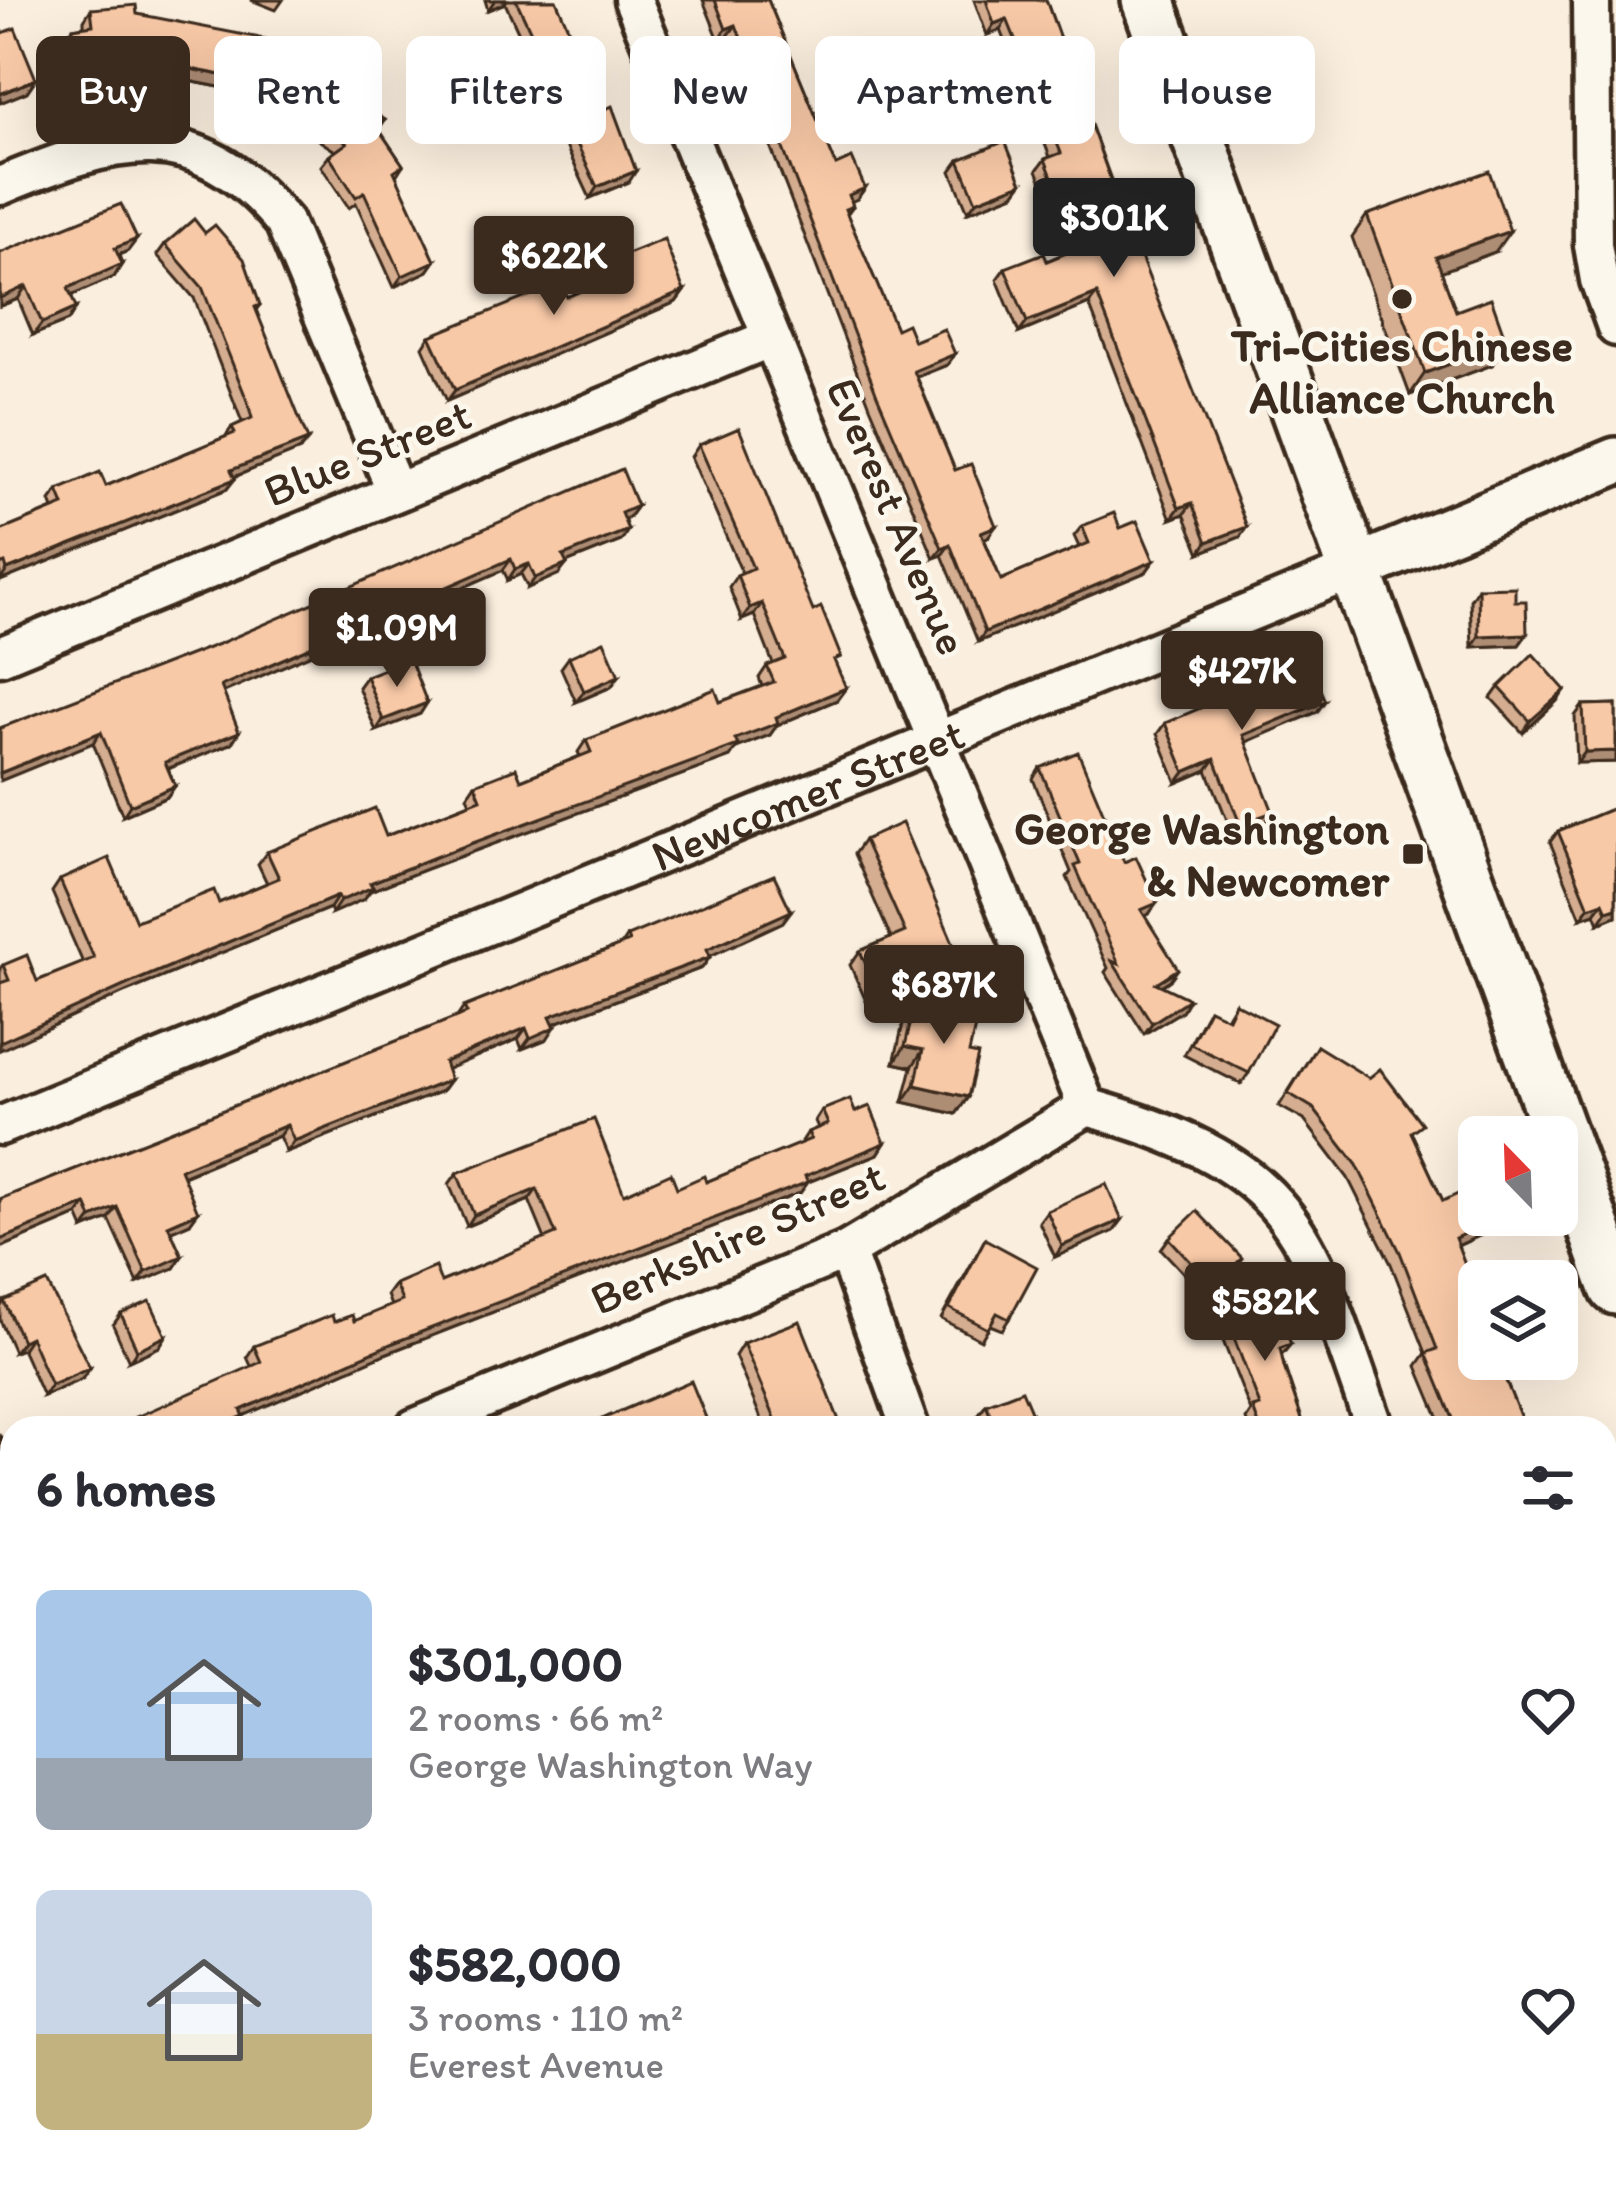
<!DOCTYPE html>
<html lang="en">
<head>
<meta charset="utf-8">
<style>
  :root { --surface:#fff; --page:#f2f2f3; --text:#2b2b33; --muted:#7c7c81; --accent:#3b2a1e }
  body { margin:0; font-family:Itim,sans-serif; background:var(--page); color:var(--text); height:100vh; display:flex; flex-direction:column; font-size:45px; white-space:nowrap }
  * { box-sizing:border-box; margin:0 }
  p { font-size:39px; color:var(--muted) }
  .icon { flex:none; width:66px; height:66px; fill:none; stroke:currentColor; stroke-width:2; stroke-linecap:round; stroke-linejoin:round }
  .map { position:relative; flex:1; overflow:hidden }
  .panel { position:absolute; left:0px; top:1416px; width:1617px; height:771px; display:flex; flex-direction:column; background:var(--surface); border-radius:36px 36px 0 0; box-shadow:0 12px 48px #0002 }
  .panel>* { flex:none }
  .hud { position:absolute; left:36px; top:36px; width:1545px; height:108px; display:flex; gap:24px }
  .needle { width:78px; rotate:337deg }
  .fabs { position:absolute; left:1458px; top:1116px; display:grid; gap:24px }
  .fabs a { display:grid; place-items:center; width:120px; height:120px; border-radius:18px; background:var(--surface); box-shadow:0 12px 48px #0002; font-size:60px }
  .price { position:absolute; translate:-50% -102px; padding:0 27px; border-radius:12px; background:var(--accent); color:#fff; font-size:39px; line-height:78px; filter:drop-shadow(0 3px 6px #0008) }
  .price::after { content:''; position:absolute; left:50%; top:72px; width:36px; height:27px; margin-left:-18px; background:inherit; clip-path:polygon(0 0,100% 0,50% 100%) }
  .price.on { background:#222; color:#fff }
  ul { padding:0; list-style:none }
  li { display:flex; align-items:center; gap:36px; height:300px; padding:0 36px }
  li span { display:grid; place-items:center; flex:none; width:336px; height:240px; border-radius:18px; color:#555 }
  li>.icon { margin-inline-start:auto }
  span .icon { width:144px; height:144px; fill:#fffc; stroke-width:1 }
  li b { font-size:51px }
  h2 { display:flex; justify-content:space-between; align-items:center; height:144px; padding:0 36px; font-size:51px }
  .tag { padding:0 42px; border-radius:18px; background:var(--surface); box-shadow:0 12px 48px #0002; font-size:42px; line-height:108px }
  .tag.on { background:var(--accent); color:#fff }
  .map>svg:first-child { display:block }
</style>
</head>
<body>
<div class="map">
<svg width="1616" height="2185" viewBox="0 0 1616 2185">
  <rect width="100%" height="100%" fill="#faeede"/>
  <filter id="ink" filterUnits="userSpaceOnUse"><feTurbulence type="fractalNoise" baseFrequency=".00833" numOctaves="2"/><feDisplacementMap in="SourceGraphic" scale="24" xChannelSelector="R" yChannelSelector="G"/><feConvolveMatrix kernelMatrix="1 2 1 2 8 2 1 2 1" color-interpolation-filters="sRGB"/></filter>
  <g filter="url(#ink)">
    <g fill="none" stroke-linecap="round" stroke-linejoin="round">
      <g stroke="#3b2a1e" stroke-width="45">
        <g id="minor">
          <path d="M633,0l454,1107c217,61 218,126 288,321"/>
          <polyline points="1591,0 1593,245 1599,280 1616,327"/>
          <path d="M0,186c116,-48 193,-73 284,36l112,270"/>
          <polyline points="0,656 771,338"/>
          <path id="s1" d="M0,1126l1355,-557"/>
          <polyline points="846,1251 910,1428"/>
          <polyline points="414,1428 846,1251 1087,1107"/>
          <polyline points="0,1602 12,1595"/>
          <polyline points="0,1691 12,1709"/>
          <polyline points="279,2175 284,2185"/>
          <polyline points="727,2175 731,2185"/>
          <polyline points="1218,2175 1232,2185"/>
          <polyline points="1510,2185 1517,2175"/>
        </g>
      </g>
      <g stroke="#3b2a1e" stroke-width="54">
        <polyline id="tertiary" points="1355,569 1616,461"/>
      </g>
      <g stroke="#3b2a1e" stroke-width="60">
        <polyline id="secondary" points="1148,0 1616,1288"/>
      </g>
      <use href="#minor" stroke="#fbf7ec" stroke-width="36"/>
      <use href="#tertiary" stroke="#fbf7ec" stroke-width="45"/>
      <use href="#secondary" stroke="#fbf7ec" stroke-width="51"/>
    </g>
    <g fill="#d5ad90" stroke="#3b2a1e" stroke-width="3">
      <polygon points="251,0 283,0 276,10"/>
      <polygon points="485,0 556,0 629,182 590,198 533,75 536,70 505,3 488,10"/>
      <polygon points="703,0 768,0 836,165 865,188 857,199 851,201 853,206 847,214 896,329 914,341 955,354 947,365 917,377 955,470 988,537 984,538 1001,580 1079,547 1074,536 1082,526 1120,528 1146,572 978,642 942,555 934,558 870,406 728,36 719,40"/>
      <polygon points="974,0 1046,0 1240,537 1200,553 1184,514 1171,519 1089,304 1019,333 997,279 1005,268 1047,261 1082,246 1065,206 1054,211 1037,170 1045,159 1050,157 1000,30 987,35"/>
      <polygon points="91,9 137,14 318,76 385,120 379,129 403,165 396,176 435,261 428,271 394,287 356,203 349,208 321,166 329,156 335,151 245,92 137,71 68,77 65,38 73,28 84,26 84,20"/>
      <polygon points="959,160 1014,194 968,212 951,171"/>
      <polygon points="1367,215 1495,252 1441,271 1456,311 1492,365 1410,395 1352,237"/>
      <polygon points="165,244 260,305 256,310 300,450 234,477 227,489 0,581 0,531 53,509 50,501 58,490 106,486 225,437 232,427 242,422 194,298 157,255"/>
      <polygon points="128,251 119,255 122,264 114,277 71,296 76,308 68,321 33,335 18,299 0,306 0,253"/>
      <polygon points="622,256 684,291 676,302 447,401 423,347 430,336 567,297 617,275 614,267"/>
      <polygon points="699,445 813,611 836,665 837,700 777,725 770,735 736,748 730,757 426,869 370,891 364,899 332,913 330,908 126,992 0,1050 0,968 3,965 37,981 83,963 52,892 60,880 136,921 219,903 267,883 258,864 267,852 386,836 470,803 467,796 475,784 521,780 580,756 578,752 586,740 720,702 762,686 759,678 767,666 773,664 754,615 742,620 729,587 737,575 742,573 691,457"/>
      <polygon points="637,506 629,517 624,519 628,530 621,541 566,563 559,574 528,588 521,574 508,580 503,570 223,692 232,743 168,769 175,786 167,797 123,816 93,743 0,728"/>
      <polygon points="1478,588 1515,601 1527,634 1519,645 1472,647 1470,600"/>
      <polygon points="569,657 619,676 611,687 576,702 561,668"/>
      <polygon points="366,676 427,703 420,714 376,731 358,687"/>
      <polygon points="1499,687 1565,690 1557,701 1523,733 1491,698"/>
      <polygon points="1616,704 1616,762 1577,763 1575,716 1583,705"/>
      <polygon points="1317,712 1245,742 1265,823 1233,835 1207,770 1177,783 1157,734 1165,723"/>
      <polygon points="1040,768 1124,862 1149,914 1144,916 1170,980 1162,986 1189,999 1182,1011 1144,1034 1105,972 1108,968 1067,877 1071,872 1033,779"/>
      <polygon points="1616,807 1616,916 1599,923 1595,913 1581,918 1550,842 1558,831"/>
      <polygon points="864,840 958,992 932,1004 969,1053 968,1097 956,1114 903,1102 912,1067 894,1063 910,993 870,1010 850,965 860,951 891,938 854,854"/>
      <polygon points="783,922 710,956 702,968 553,1024 547,1039 522,1049 518,1039 446,1069 442,1091 286,1152 279,1136 183,1176 190,1223 171,1231 182,1256 174,1268 138,1283 109,1219 84,1229 78,1215 0,1248 0,1199 457,1017 464,1007 621,945 627,936"/>
      <polygon points="1235,1003 1249,1073 1241,1084 1184,1055 1209,1009 1226,1018"/>
      <polygon points="1317,1046 1413,1136 1443,1201 1479,1215 1512,1215 1505,1224 1458,1246 1479,1359 1516,1359 1499,1365 1525,1428 1443,1428 1417,1366 1426,1353 1391,1264 1348,1178 1304,1120 1279,1106"/>
      <polygon points="822,1110 855,1112 885,1143 878,1154 808,1182 800,1193 385,1354 243,1416 236,1426 251,1366 247,1357 254,1346 334,1322 354,1321 391,1306 387,1295 395,1284 441,1282 545,1239 529,1200 467,1226 449,1184 457,1173 624,1194 677,1188 706,1182 800,1144 808,1132 818,1128 815,1121"/>
      <polygon points="1047,1211 1122,1220 1114,1231 1055,1257 1039,1222"/>
      <polygon points="1169,1238 1234,1270 1206,1297 1161,1249"/>
      <polygon points="985,1239 1009,1319 1002,1330 990,1325 981,1340 941,1319"/>
      <polygon points="4,1301 82,1379 43,1396 22,1349 14,1352 0,1320 0,1308"/>
      <polygon points="1224,1312 1269,1320 1291,1344 1281,1356 1305,1428 1249,1428 1246,1420 1251,1412 1216,1323"/>
      <polygon points="121,1314 166,1336 159,1347 129,1361 113,1325"/>
      <polygon points="743,1343 842,1428 765,1428 735,1356"/>
      <polygon points="986,1404 1038,1428 983,1428 978,1415"/>
      <polygon points="1605,1703 1616,1730 1616,1882 1605,1854"/>
      <polygon points="604,2175 662,2175 608,2185"/>
      <polygon points="808,2175 863,2175 866,2180 882,2185 812,2185"/>
      <polygon points="970,2175 1121,2175 1128,2185 973,2185"/>
    </g>
    <g fill="#ae8d75" stroke="#3b2a1e" stroke-width="3">
      <polygon points="495,0 507,0 505,3 488,10"/>
      <polygon points="1007,19 1000,30 987,35 994,24"/>
      <polygon points="736,25 728,36 719,40 726,29"/>
      <polygon points="145,60 252,81 245,92 137,71 68,77 76,66"/>
      <polygon points="36,79 27,92 0,103 0,94"/>
      <polygon points="636,171 629,182 590,198 597,187"/>
      <polygon points="1022,183 1014,194 968,212 976,201"/>
      <polygon points="865,188 857,199 841,206 849,195"/>
      <polygon points="1073,196 1065,206 1054,211 1061,200"/>
      <polygon points="1510,231 1495,252 1421,279 1436,257"/>
      <polygon points="137,239 128,251 107,260 115,248"/>
      <polygon points="435,261 428,271 394,287 402,276"/>
      <polygon points="122,264 114,277 59,301 68,288"/>
      <polygon points="26,286 18,299 0,306 0,298"/>
      <polygon points="684,291 676,302 447,401 455,390"/>
      <polygon points="1097,294 1089,304 1019,333 1027,322"/>
      <polygon points="76,308 68,321 33,335 42,323"/>
      <polygon points="1507,343 1492,365 1410,395 1425,373"/>
      <polygon points="955,354 947,365 907,381 914,371"/>
      <polygon points="308,440 300,450 224,481 231,470"/>
      <polygon points="235,479 227,489 0,581 7,570"/>
      <polygon points="1192,503 1184,514 1171,519 1179,508"/>
      <polygon points="637,506 629,517 613,524 621,513"/>
      <polygon points="996,526 988,537 974,543 981,532"/>
      <polygon points="1247,527 1240,537 1200,553 1207,542"/>
      <polygon points="628,530 621,541 556,567 563,556"/>
      <polygon points="950,544 942,555 934,558 942,548"/>
      <polygon points="511,559 503,570 213,697 221,686"/>
      <polygon points="1154,561 1146,572 978,642 985,632"/>
      <polygon points="529,564 521,574 508,580 515,569"/>
      <polygon points="567,564 559,574 528,588 535,578"/>
      <polygon points="762,603 754,615 742,620 750,608"/>
      <polygon points="1527,634 1519,645 1472,647 1479,636"/>
      <polygon points="619,676 611,687 576,702 584,691"/>
      <polygon points="846,688 837,700 777,725 770,735 736,748 730,757 426,869 370,891 364,899 332,913 340,901 370,883 735,739 776,717"/>
      <polygon points="1565,690 1557,701 1523,733 1530,721"/>
      <polygon points="1325,701 1317,712 1235,747 1243,735"/>
      <polygon points="427,703 420,714 376,731 383,720"/>
      <polygon points="101,732 93,743 0,781 0,773"/>
      <polygon points="239,732 232,743 157,773 165,762"/>
      <polygon points="1616,751 1616,762 1577,763 1585,752"/>
      <polygon points="1215,759 1207,770 1177,783 1185,772"/>
      <polygon points="175,786 167,797 123,816 130,805"/>
      <polygon points="1273,812 1265,823 1233,835 1240,824"/>
      <polygon points="338,896 330,908 126,992 0,1050 0,1042 135,981"/>
      <polygon points="1603,902 1595,913 1581,918 1589,907"/>
      <polygon points="1157,903 1149,914 1133,922 1141,910"/>
      <polygon points="1616,908 1616,916 1599,923 1607,911"/>
      <polygon points="791,911 783,922 699,961 707,949"/>
      <polygon points="710,957 702,968 542,1028 550,1016"/>
      <polygon points="1178,969 1170,980 1148,994 1156,983"/>
      <polygon points="920,978 910,993 870,1010 880,996"/>
      <polygon points="968,978 958,992 913,1012 916,1001"/>
      <polygon points="1189,999 1182,1011 1144,1034 1152,1023"/>
      <polygon points="555,1027 547,1039 522,1049 530,1038"/>
      <polygon points="526,1028 518,1039 436,1074 444,1062"/>
      <polygon points="905,1046 923,1050 912,1067 894,1063"/>
      <polygon points="450,1080 442,1091 286,1152 294,1141"/>
      <polygon points="915,1085 968,1097 956,1114 903,1102"/>
      <polygon points="287,1125 279,1136 172,1180 180,1169"/>
      <polygon points="885,1143 878,1154 808,1182 800,1193 385,1354 243,1416 236,1426 233,1428 215,1428 241,1410 393,1343"/>
      <polygon points="537,1189 529,1200 467,1226 474,1215"/>
      <polygon points="86,1204 78,1215 0,1248 0,1240"/>
      <polygon points="117,1207 109,1219 84,1229 92,1218"/>
      <polygon points="198,1212 190,1223 160,1236 168,1225"/>
      <polygon points="1507,1215 1512,1215 1505,1224 1446,1251 1455,1238"/>
      <polygon points="1122,1220 1114,1231 1055,1257 1062,1246"/>
      <polygon points="182,1256 174,1268 138,1283 146,1272"/>
      <polygon points="1242,1258 1234,1270 1206,1297 1213,1286"/>
      <polygon points="166,1336 159,1347 129,1361 137,1350"/>
      <polygon points="30,1337 22,1349 14,1352 22,1341"/>
      <polygon points="1495,1359 1516,1359 1487,1370"/>
      <polygon points="90,1368 82,1379 43,1396 51,1385"/>
    </g>
    <g fill="#f8c9a7" stroke="#3b2a1e" stroke-width="3">
      <polygon points="516,0 556,0 604,110 612,106 636,171 597,187 540,64 545,62"/>
      <polygon points="715,0 768,0 836,165 852,158 865,188 849,195 853,206 845,209 896,329 907,324 914,341 944,329 955,354 914,371 955,470 971,464 996,526 981,532 1001,580 1089,543 1082,526 1114,513 1120,528 1137,521 1154,561 985,632 950,544 942,548 877,395 736,25 726,29"/>
      <polygon points="986,0 1046,0 1111,181 1247,527 1207,542 1192,503 1179,508 1097,294 1027,322 1005,268 1044,253 1047,261 1093,242 1073,196 1061,200 1045,159 1061,153 1007,19 994,24"/>
      <polygon points="136,5 137,14 301,46 327,63 318,76 385,120 376,125 403,165 394,171 435,261 402,276 364,192 356,197 329,156 347,143 252,81 145,60 76,66 73,28 93,25 91,9"/>
      <polygon points="15,28 36,79 0,94 0,34"/>
      <polygon points="1005,141 1022,183 976,201 959,160"/>
      <polygon points="1489,171 1510,231 1436,257 1456,311 1491,298 1507,343 1425,373 1367,215"/>
      <polygon points="121,204 137,239 115,248 122,264 68,288 76,308 42,323 26,286 0,298 0,253"/>
      <polygon points="194,219 205,233 215,225 244,259 260,305 255,307 308,440 231,470 235,479 7,570 5,563 0,565 0,531 64,505 58,490 100,472 106,486 235,433 232,427 252,418 248,403 202,287 165,244"/>
      <polygon points="664,239 684,291 455,390 430,336 561,283 567,297 628,271 622,256"/>
      <polygon points="739,428 813,611 821,607 841,657 834,660 846,688 776,717 778,723 735,739 738,745 435,857 370,883 373,887 340,901 338,896 135,981 0,1042 0,983 9,980 3,965 27,955 37,981 94,958 60,880 109,858 136,921 214,890 219,903 279,878 267,852 375,808 386,836 481,799 475,784 516,768 521,780 591,752 586,740 615,729 715,689 720,702 774,682 767,666 785,659 762,603 750,608 737,575 753,568 699,445"/>
      <polygon points="622,469 637,506 621,513 628,530 563,556 567,564 535,578 529,564 515,569 511,559 221,686 239,732 165,762 175,786 130,805 101,732 0,773 0,728 221,643"/>
      <polygon points="1515,587 1515,601 1526,601 1527,634 1479,636 1478,588"/>
      <polygon points="604,641 619,676 584,691 569,657"/>
      <polygon points="1533,654 1565,690 1530,721 1499,687"/>
      <polygon points="410,659 427,703 383,720 366,676"/>
      <polygon points="1308,662 1325,701 1243,735 1273,812 1240,824 1215,759 1185,772 1165,723"/>
      <polygon points="1616,704 1616,751 1585,752 1583,705"/>
      <polygon points="1078,752 1124,862 1136,857 1157,903 1141,910 1178,969 1156,983 1189,999 1152,1023 1112,961 1119,964 1075,866 1080,864 1040,768"/>
      <polygon points="1616,807 1616,908 1607,911 1603,902 1589,907 1558,831"/>
      <polygon points="902,823 968,978 915,1001 920,978 880,996 860,951 905,932 864,840"/>
      <polygon points="774,875 791,911 707,949 710,957 550,1016 555,1027 530,1038 526,1028 444,1062 450,1080 417,1093 294,1141 287,1125 180,1169 198,1212 168,1225 182,1256 146,1272 117,1207 92,1218 86,1204 0,1240 0,1199 467,1013 464,1007 629,942 627,936"/>
      <polygon points="916,1000 978,1014 969,1053 978,1055 968,1097 915,1085 923,1050 905,1046"/>
      <polygon points="1235,1003 1275,1024 1249,1073 1191,1044 1209,1009 1228,1018"/>
      <polygon points="1317,1046 1369,1078 1380,1069 1422,1124 1411,1132 1443,1201 1479,1184 1479,1215 1507,1215 1455,1238 1479,1300 1479,1359 1497,1359 1525,1428 1457,1428 1426,1353 1437,1349 1400,1252 1357,1165 1313,1108 1288,1093"/>
      <polygon points="850,1099 855,1112 870,1106 885,1143 805,1176 808,1182 393,1343 241,1410 244,1416 215,1428 111,1428 261,1362 254,1346 332,1315 334,1322 352,1315 354,1321 402,1301 395,1284 435,1267 441,1282 556,1234 537,1189 474,1215 457,1173 594,1119 624,1194 671,1173 677,1188 704,1176 706,1182 811,1139 808,1132 828,1124 822,1110"/>
      <polygon points="1106,1184 1122,1220 1062,1246 1047,1211"/>
      <polygon points="1197,1211 1242,1258 1213,1286 1169,1238"/>
      <polygon points="985,1239 1037,1267 1009,1319 997,1313 988,1329 949,1308"/>
      <polygon points="47,1282 90,1368 51,1385 30,1337 22,1341 4,1301"/>
      <polygon points="1261,1297 1269,1320 1279,1316 1291,1344 1280,1348 1284,1367 1305,1428 1260,1428 1253,1408 1260,1406 1224,1312"/>
      <polygon points="150,1301 166,1336 137,1350 121,1314"/>
      <polygon points="800,1321 842,1428 779,1428 743,1343"/>
      <polygon points="691,1381 710,1428 581,1428"/>
      <polygon points="1022,1390 1038,1428 996,1428 986,1404"/>
      <polygon points="0,1436 12,1452 12,1496 0,1506"/>
      <polygon points="1605,1530 1611,1546 1605,1548"/>
      <polygon points="1605,1578 1611,1594 1605,1596"/>
      <polygon points="1605,1703 1616,1730 1616,1847 1605,1819"/>
      <polygon points="1616,2154 1616,2185 1592,2185 1598,2175 1605,2177"/>
      <polygon points="618,2175 662,2175 666,2185 610,2185 620,2181"/>
      <polygon points="820,2175 863,2175 866,2180 879,2175 882,2185 824,2185"/>
      <polygon points="981,2175 1121,2175 1128,2185 985,2185"/>
    </g>
  </g>
  <g fill="#3b2a1e" stroke="#fbf7ec" stroke-width="4.5">
    <circle cx="1402" cy="299" r="12"/>
    <rect x="1401" y="842" width="24" height="24" rx="6"/>
  </g>
  <g text-anchor="middle" dominant-baseline="central" stroke-width="9" stroke-linejoin="round" paint-order="stroke">
    <g font-size="45" font-weight="bold" fill="#3b2a1e" stroke="#fbf7ec">
      <text x="1402" y="345">Tri-Cities Chinese<tspan x="1402" dy="52">Alliance Church</tspan></text>
      <text x="1389" y="828" text-anchor="end">George Washington<tspan x="1389" dy="52">&amp; Newcomer</tspan></text>
    </g>
    <g font-size="45" fill="#3b2a1e" stroke="#fbf7ec">
      <text transform="translate(367 452) rotate(-22)">Blue Street</text>
      <text transform="translate(898 516) rotate(67)">Everest Avenue</text>
      <text stroke="none"><textPath href="#s1" startOffset="873">Newcomer Street</textPath></text>
      <text transform="translate(737 1237) rotate(-24)">Berkshire Street</text>
    </g>
  </g>
</svg>
<div class="fabs">
<a><svg class="needle" viewBox="-14 -14 28 28"><path d="M0-13l5 13h-10z" fill="#e53935"/><path d="M0 13l5-13h-10z" fill="#7c7c81"/></svg></a>
<a><svg class="icon" aria-label="layers" viewBox="0 0 24 24"><path d="M12 4l9 5-9 5-9-5zM3 14l9 5 9-5"/></svg></a>
</div>
<b class="price on" style="left:1114px;top:280px">$301K</b>
<b class="price" style="left:554px;top:318px">$622K</b>
<b class="price" style="left:397px;top:690px">$1.09M</b>
<b class="price" style="left:1242px;top:733px">$427K</b>
<b class="price" style="left:944px;top:1047px">$687K</b>
<b class="price" style="left:1265px;top:1364px">$582K</b>
<div class="hud">
<a class="tag on">Buy</a>
<a class="tag">Rent</a>
<a class="tag">Filters</a>
<a class="tag">New</a>
<a class="tag">Apartment</a>
<a class="tag">House</a>
</div>
<section class="panel">
<h2>6 homes<svg class="icon" aria-label="filters" viewBox="0 0 24 24"><path d="M4 7h16M4 17h16"/><circle cx="9" cy="7" r="2"/><circle cx="15" cy="17" r="2"/></svg></h2>
<ul>
<li><span style="background:linear-gradient(#a9c7e8 70%,#9aa5b1 0)"><svg class="icon" aria-label="home" viewBox="0 0 24 24"><path d="M3 11l9-7 9 7M6 9v11h12V9"/></svg></span><div><b>$301,000</b><p>2 rooms · 66 m²</p><p>George Washington Way</p></div><svg class="icon" aria-label="heart" viewBox="0 0 24 24"><path d="M12 20l-8-8c-3-5 5-10 8-4 3-6 11-1 8 4z"/></svg></li>
<li><span style="background:linear-gradient(#c9d6e8 60%,#c2b280 0)"><svg class="icon" aria-label="home" viewBox="0 0 24 24"><path d="M3 11l9-7 9 7M6 9v11h12V9"/></svg></span><div><b>$582,000</b><p>3 rooms · 110 m²</p><p>Everest Avenue</p></div><svg class="icon" aria-label="heart" viewBox="0 0 24 24"><path d="M12 20l-8-8c-3-5 5-10 8-4 3-6 11-1 8 4z"/></svg></li>
</ul>
</section>
</div>
</body>
</html>
